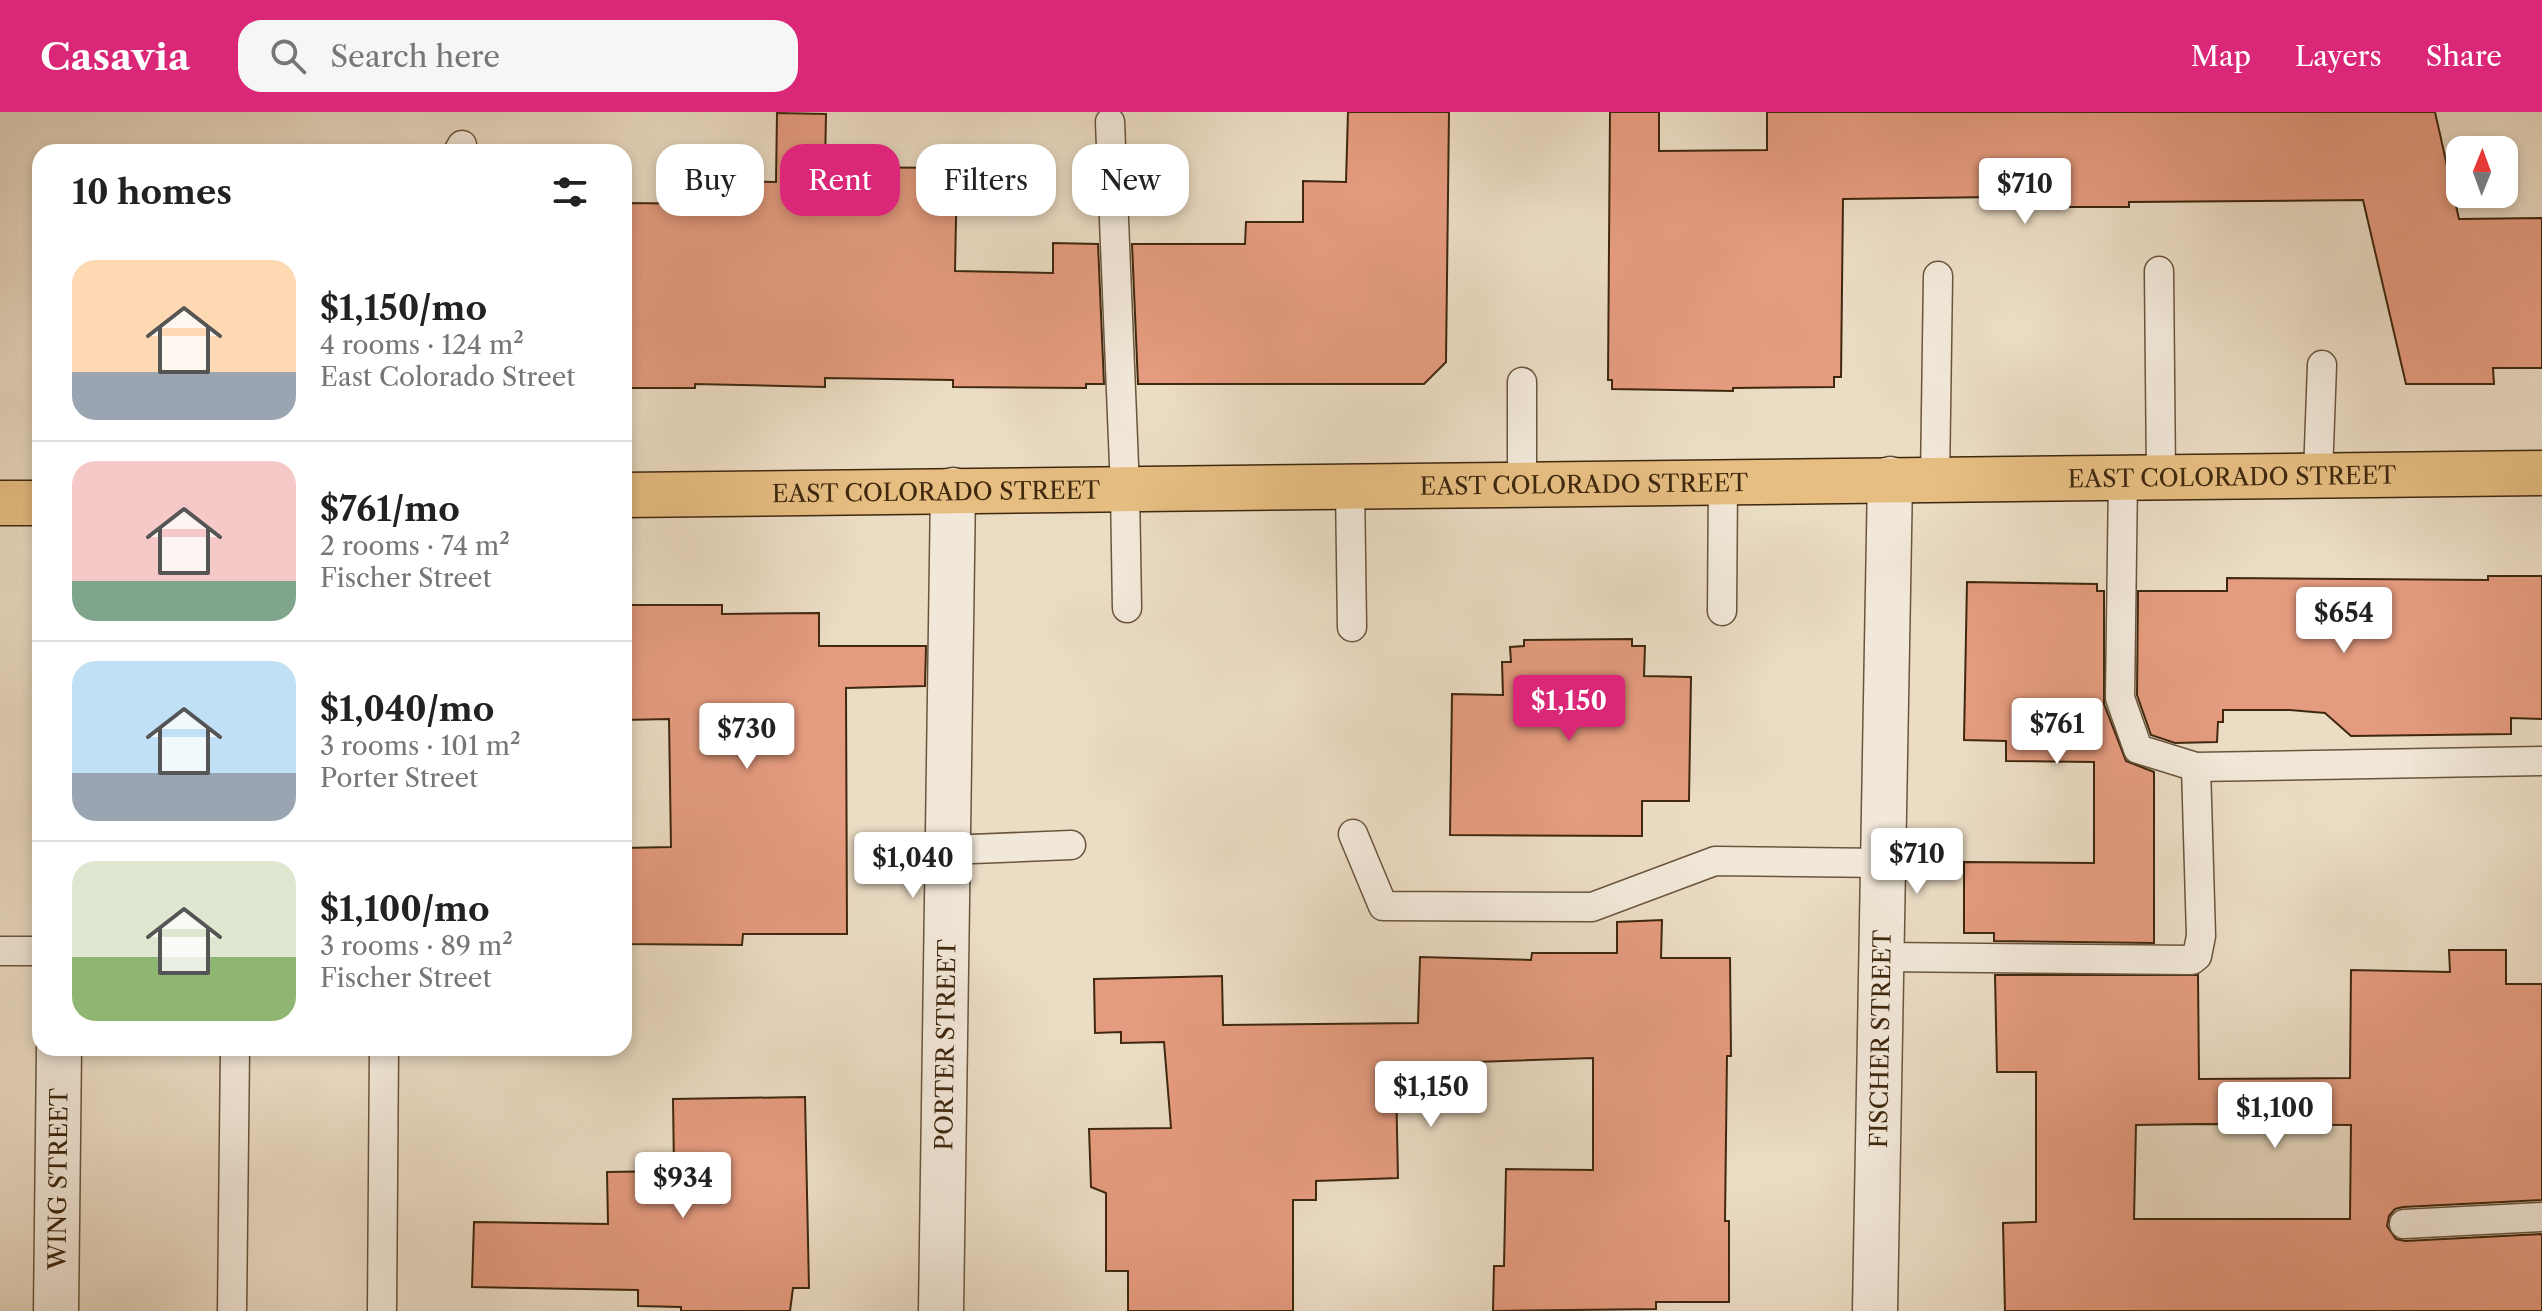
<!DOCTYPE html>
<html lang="en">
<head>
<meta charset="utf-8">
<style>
  :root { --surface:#fff; --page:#f6f6f6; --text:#222; --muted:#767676; --line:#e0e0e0; --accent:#db2777 }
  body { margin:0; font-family:"Libre Caslon Text",serif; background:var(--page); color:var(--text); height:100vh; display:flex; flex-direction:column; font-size:30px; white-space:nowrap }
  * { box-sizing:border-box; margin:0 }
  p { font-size:26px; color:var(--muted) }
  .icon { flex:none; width:44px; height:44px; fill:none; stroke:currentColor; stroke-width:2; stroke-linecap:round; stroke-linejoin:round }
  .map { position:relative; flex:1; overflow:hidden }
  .side { position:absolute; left:32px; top:32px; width:600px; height:912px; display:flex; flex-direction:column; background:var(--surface); border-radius:24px; box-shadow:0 4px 12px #0003 }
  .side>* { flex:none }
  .banner { position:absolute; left:656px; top:32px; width:760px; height:72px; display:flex; gap:16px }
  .needle { width:52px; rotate:1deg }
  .fabs { position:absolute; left:2446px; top:24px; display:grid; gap:16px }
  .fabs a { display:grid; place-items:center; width:72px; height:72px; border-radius:16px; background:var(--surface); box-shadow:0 4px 12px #0003; font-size:40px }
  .price { position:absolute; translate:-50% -68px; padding:0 18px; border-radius:8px; background:#fff; color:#222; font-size:26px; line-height:52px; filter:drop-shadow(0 2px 4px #0008) }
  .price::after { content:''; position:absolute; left:50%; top:48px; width:24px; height:18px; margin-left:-12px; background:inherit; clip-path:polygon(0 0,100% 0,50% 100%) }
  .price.on { background:var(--accent); color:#fff }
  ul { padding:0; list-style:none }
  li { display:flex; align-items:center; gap:24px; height:200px; padding:0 40px }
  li+li { border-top:2px solid var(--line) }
  li span { display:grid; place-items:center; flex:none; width:224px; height:160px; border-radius:24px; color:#555 }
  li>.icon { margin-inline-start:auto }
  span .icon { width:96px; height:96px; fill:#fffc; stroke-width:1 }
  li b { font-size:34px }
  h2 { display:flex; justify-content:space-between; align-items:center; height:96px; padding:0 40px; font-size:34px }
  .tag { padding:0 28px; border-radius:24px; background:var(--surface); box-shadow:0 4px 12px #0003; font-size:28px; line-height:72px }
  .tag.on { background:var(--accent); color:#fff }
  header { display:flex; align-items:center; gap:48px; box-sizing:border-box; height:112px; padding:0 40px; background:var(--accent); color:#fff }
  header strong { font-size:38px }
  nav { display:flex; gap:44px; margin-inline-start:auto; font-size:28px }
  .search { width:560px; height:72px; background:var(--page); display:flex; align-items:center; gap:20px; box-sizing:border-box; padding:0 28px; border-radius:24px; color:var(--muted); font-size:30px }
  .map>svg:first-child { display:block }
</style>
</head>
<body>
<header>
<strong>Casavia</strong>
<div class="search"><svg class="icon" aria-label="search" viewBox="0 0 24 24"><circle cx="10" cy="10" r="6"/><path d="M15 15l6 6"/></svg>Search here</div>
<nav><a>Map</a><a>Layers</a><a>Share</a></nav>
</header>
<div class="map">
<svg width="2542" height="1199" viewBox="0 0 2542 1199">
  <rect width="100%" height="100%" fill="#ebdcc4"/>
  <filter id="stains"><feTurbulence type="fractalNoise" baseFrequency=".0025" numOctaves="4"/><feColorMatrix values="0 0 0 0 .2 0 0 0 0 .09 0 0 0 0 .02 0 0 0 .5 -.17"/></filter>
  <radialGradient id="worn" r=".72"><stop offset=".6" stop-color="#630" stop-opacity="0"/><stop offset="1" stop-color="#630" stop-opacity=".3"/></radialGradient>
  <g fill="#e59b7f" stroke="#3f280e" stroke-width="2" fill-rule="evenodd">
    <polygon points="1348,0 1449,0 1446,250 1424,272 1138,272 1132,132 1245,132 1246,110 1303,110 1303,69 1346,70"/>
    <polygon points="1610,0 1659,0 1659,39 1767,38 1767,0 2435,0 2459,107 2542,106 2542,256 2493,256 2494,272 2406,272 2363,88 2129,90 2129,95 2067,95 2066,84 1843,87 1841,265 1834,265 1834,275 1733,276 1733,279 1612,277 1612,268 1608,268"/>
    <polygon points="777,1 826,2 825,55 957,56 955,159 1053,161 1053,131 1098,132 1104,272 1086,272 1086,276 953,275 953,268 825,266 825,275 695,272 695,276 624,276 624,91 722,92 722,69 776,70"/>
    <polygon points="2488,464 2542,464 2542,607 2511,606 2511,622 2351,624 2325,601 2290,598 2223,598 2223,610 2218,610 2217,630 2175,631 2151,623 2137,583 2138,479 2227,479 2227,466 2488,468"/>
    <polygon points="1967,470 2097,472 2097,479 2104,479 2104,592 2126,649 2154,660 2154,831 1994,829 1994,821 1964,821 1964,750 2094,751 2094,650 2006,649 2006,629 1964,628"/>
    <polygon points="624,493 722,493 722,502 819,501 819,534 926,534 925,574 846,576 847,822 743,822 742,833 624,832 624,736 671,735 669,607 624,608"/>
    <polygon points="1632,527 1632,534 1645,534 1644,564 1691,565 1689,689 1642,689 1642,724 1450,723 1452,582 1503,583 1502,550 1511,550 1510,535 1524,534 1524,528"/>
    <polygon points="1662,808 1661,846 1730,846 1731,944 1727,944 1725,1109 1729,1109 1729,1190 1656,1190 1656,1197 1493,1199 1494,1154 1504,1154 1506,1057 1593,1058 1593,946 1447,951 1447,970 1396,970 1398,1066 1316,1069 1316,1088 1293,1088 1293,1199 1128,1199 1128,1159 1106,1159 1106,1081 1091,1075 1089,1017 1171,1016 1164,930 1121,931 1121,920 1095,921 1094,867 1222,864 1223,913 1418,911 1420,845 1531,848 1532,841 1617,841 1617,810"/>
    <path d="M2449,838h57v34h36v216l-139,7 -8,2 -6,7 -2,10 9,13 9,2 137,-7v77h-537l-2,-88 33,-1v-150h-39l-2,-97h203l1,104 151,-1 1,-108 99,2zM2199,1012l152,1 -1,94h-216l2,-94z"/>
    <polygon points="805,985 809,1176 793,1176 790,1199 681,1199 681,1195 638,1194 638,1178 472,1175 474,1110 608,1112 607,1060 674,1059 673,987"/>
  </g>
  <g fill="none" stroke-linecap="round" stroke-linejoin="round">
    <g stroke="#6a553c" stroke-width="31">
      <g id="service">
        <polyline points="1110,10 1125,377 1127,496"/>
        <polyline points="458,40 462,33"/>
        <polyline points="2159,159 2161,365"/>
        <polyline points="1522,270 1522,372"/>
        <polyline points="2318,363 2322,253"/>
        <polyline points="2123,366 2120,586 2138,637 2196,655 2542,649"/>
        <polyline points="1935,367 1938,164"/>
        <polyline points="1350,374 1352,515"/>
        <polyline points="1722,499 1723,370"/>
        <polyline points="1353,722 1383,794 1592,795 1715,749 1884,751"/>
        <polyline points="947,738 1071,733"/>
        <polyline points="0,839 40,839"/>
        <polyline points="1882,845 2192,848 2197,844 2201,824 2196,655"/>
        <polyline points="2404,1112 2542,1105"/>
        <polyline points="232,1199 235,936"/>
        <polyline points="382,1199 384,936"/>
      </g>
    </g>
    <g stroke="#6a553c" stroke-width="47">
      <g id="minor">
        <path id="s1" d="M56,1199l3,-263"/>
        <path id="s2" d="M941,1199l12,-821"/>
        <path id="s3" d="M1875,1199l15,-832"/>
      </g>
    </g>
    <g stroke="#3f280e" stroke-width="47">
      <g id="primary">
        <path id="s4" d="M624,383l1918,-22"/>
        <polyline points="0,391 40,391"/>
      </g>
    </g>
    <use href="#service" stroke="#f2e8d9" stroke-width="28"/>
    <use href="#minor" stroke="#f2e8d9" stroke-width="44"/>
    <use href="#primary" stroke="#e6be82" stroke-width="44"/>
  </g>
  <g text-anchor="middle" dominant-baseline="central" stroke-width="6" stroke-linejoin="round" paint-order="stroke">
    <g font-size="24" fill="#3f280e" stroke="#f2e8d9">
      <text stroke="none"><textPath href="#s4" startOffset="1608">EAST COLORADO STREET</textPath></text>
      <text stroke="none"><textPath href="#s4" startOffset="960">EAST COLORADO STREET</textPath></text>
      <text stroke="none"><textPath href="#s4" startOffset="312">EAST COLORADO STREET</textPath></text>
      <text stroke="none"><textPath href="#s3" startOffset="272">FISCHER STREET</textPath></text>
      <text stroke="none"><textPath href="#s2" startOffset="266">PORTER STREET</textPath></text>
      <text stroke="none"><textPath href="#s1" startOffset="132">WING STREET</textPath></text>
    </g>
  </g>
  <rect width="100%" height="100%" filter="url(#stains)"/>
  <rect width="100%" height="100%" fill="url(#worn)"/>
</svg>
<div class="fabs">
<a><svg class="needle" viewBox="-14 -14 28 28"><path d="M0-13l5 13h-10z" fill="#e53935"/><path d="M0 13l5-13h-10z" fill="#767676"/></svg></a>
</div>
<b class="price" style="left:2025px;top:114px">$710</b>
<b class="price" style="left:2344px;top:543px">$654</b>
<b class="price on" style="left:1569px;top:631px">$1,150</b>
<b class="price" style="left:2057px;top:654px">$761</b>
<b class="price" style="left:747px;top:659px">$730</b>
<b class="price" style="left:1917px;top:784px">$710</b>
<b class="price" style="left:913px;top:788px">$1,040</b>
<b class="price" style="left:1431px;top:1017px">$1,150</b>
<b class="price" style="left:2275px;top:1038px">$1,100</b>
<b class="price" style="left:683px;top:1108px">$934</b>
<div class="banner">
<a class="tag">Buy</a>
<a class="tag on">Rent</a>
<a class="tag">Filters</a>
<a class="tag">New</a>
</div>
<section class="side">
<h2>10 homes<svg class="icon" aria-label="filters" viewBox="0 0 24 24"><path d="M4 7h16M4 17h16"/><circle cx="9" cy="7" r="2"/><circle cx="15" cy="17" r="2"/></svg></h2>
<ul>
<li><span style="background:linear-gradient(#ffd9b3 70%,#9aa5b1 0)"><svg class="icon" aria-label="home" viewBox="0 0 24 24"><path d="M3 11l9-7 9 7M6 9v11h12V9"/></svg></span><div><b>$1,150/mo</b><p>4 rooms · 124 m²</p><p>East Colorado Street</p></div></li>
<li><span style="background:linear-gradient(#f6c9c9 75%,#7fa58c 0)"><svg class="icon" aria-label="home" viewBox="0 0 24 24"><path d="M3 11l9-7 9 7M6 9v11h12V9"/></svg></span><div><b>$761/mo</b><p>2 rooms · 74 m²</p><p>Fischer Street</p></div></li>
<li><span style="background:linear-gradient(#bfe0f5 70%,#9aa5b1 0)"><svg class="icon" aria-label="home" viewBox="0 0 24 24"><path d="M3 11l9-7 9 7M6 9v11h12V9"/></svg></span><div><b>$1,040/mo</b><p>3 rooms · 101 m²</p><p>Porter Street</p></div></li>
<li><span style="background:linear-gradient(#dfe7d0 60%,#8fb573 0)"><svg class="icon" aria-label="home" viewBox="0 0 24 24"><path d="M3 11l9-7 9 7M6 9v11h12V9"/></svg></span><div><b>$1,100/mo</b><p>3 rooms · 89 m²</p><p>Fischer Street</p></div></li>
</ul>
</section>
</div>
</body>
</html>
